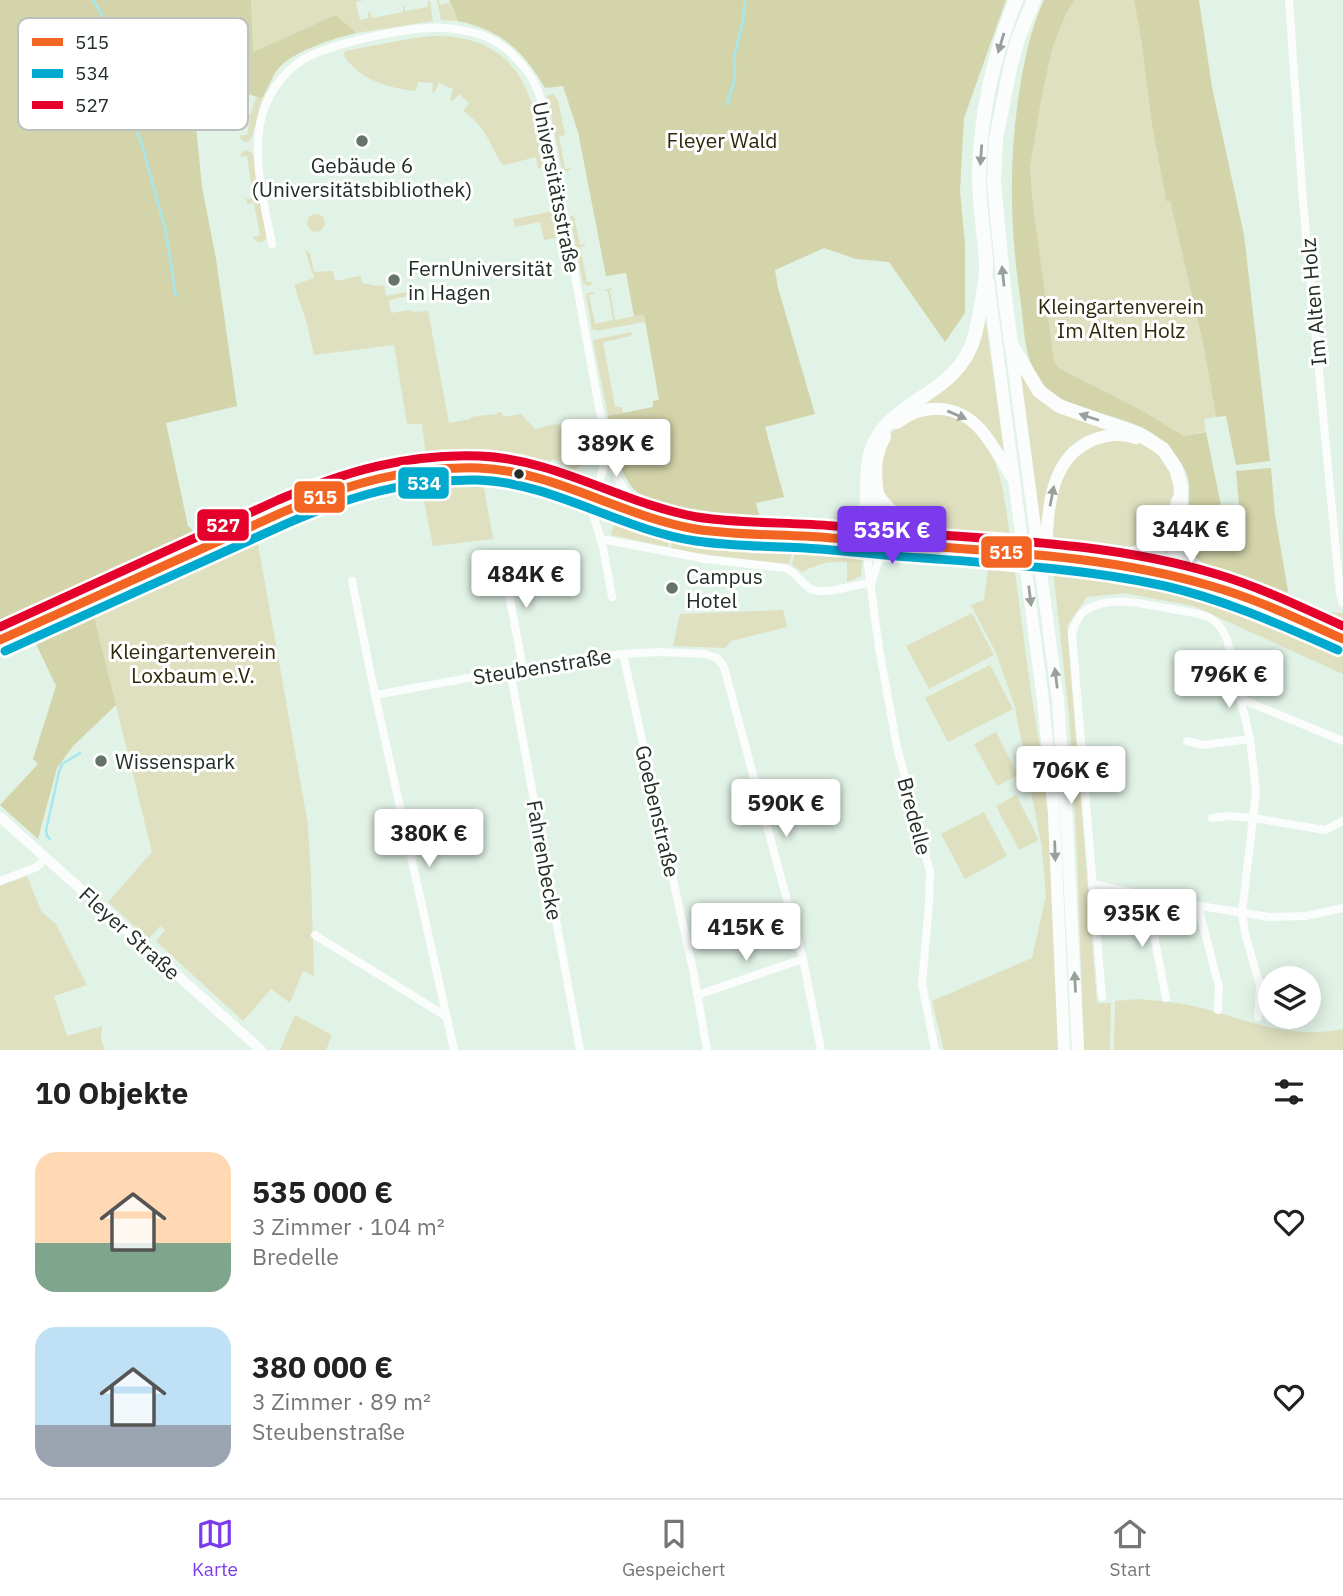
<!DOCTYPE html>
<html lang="de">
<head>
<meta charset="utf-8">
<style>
  :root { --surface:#fff; --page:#f6f6f6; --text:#222; --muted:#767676; --line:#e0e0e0; --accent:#7c3aed }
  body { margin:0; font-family:"IBM Plex Sans",sans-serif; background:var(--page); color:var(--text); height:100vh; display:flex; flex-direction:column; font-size:26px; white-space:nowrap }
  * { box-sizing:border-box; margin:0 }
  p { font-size:23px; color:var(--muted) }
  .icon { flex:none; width:38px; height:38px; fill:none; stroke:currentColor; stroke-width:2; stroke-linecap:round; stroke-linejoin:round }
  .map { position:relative; height:1050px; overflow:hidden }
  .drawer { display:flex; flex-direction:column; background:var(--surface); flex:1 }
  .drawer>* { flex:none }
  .fabs { position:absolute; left:1258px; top:966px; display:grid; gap:14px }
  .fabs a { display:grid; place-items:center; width:63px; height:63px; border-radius:50%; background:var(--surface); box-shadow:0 4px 18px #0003; font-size:35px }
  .price { position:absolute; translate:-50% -60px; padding:0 16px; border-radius:7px; background:#fff; color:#222; font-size:23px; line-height:46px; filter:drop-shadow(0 2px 4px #0008) }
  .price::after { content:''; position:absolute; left:50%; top:42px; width:21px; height:16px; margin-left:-10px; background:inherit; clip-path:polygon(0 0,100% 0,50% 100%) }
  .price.on { background:var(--accent); color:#fff }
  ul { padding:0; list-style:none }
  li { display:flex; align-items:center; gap:21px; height:175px; padding:0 35px }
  li span { display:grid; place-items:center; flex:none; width:196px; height:140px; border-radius:21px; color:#555 }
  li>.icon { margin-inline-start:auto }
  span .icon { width:84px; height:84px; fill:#fffc; stroke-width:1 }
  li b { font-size:30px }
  h2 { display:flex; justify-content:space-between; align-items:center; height:84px; padding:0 35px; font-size:30px }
  .menu { display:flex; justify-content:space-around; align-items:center; height:98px; border-top:2px solid var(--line); background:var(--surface); font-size:19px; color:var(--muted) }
  .menu a { display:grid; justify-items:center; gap:4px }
  .menu .on { color:var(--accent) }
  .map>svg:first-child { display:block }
</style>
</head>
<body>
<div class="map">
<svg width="1343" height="1050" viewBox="0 0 1343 1050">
  <rect width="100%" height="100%" fill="#e1f2e6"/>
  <g fill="#dfe0c0">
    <polygon points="251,0 364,0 356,2 360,20 368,18 368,13 370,12 372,18 403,12 403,6 404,6 406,11 428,7 428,1 430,1 433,21 356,33 336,16 252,52"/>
    <polygon points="437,0 439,0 440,5 449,3 458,21 441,20"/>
    <polygon points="1075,0 1134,0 1141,39 1151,119 1166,201 1170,201 1204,348 1216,417 1204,419 1206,431 1184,436 1141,410 1059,368 1054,361 1033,204 1030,167 1041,101 1052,49 1066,14"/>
    <path d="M432,36c88,-1 102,58 115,131l-9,1 -2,-11 -32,8 -3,-2c-12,-21 -16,-37 -38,-52l6,-8 -10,-9 -6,7 -3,-1 3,-11 -14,-6 -5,10 -2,-1 1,-9 -15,-1 -2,9c-27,-3 -58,-11 -72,-36l1,-4 69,-13z"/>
    <polygon points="553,94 558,100 565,135 559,136 565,169 571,168 571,170 565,171 564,168 562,169 547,96"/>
    <path d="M256,98l6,1c-5,13 -6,35 -14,43 -5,0 -8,-2 -8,-7h7l3,-16 -7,-3 1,-2 6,1z"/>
    <path d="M247,150l6,4 14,82 -2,4c-5,3 -9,3 -12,-3l7,-2 -6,-32 -7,1 -1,-5 7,-1 -6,-42 -7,1 2,-5z"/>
    <polygon points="554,211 560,237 544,240 540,222 515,227 513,219"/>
    <circle cx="316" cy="223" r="9"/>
    <polygon points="570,216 574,216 580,245 585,244 585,246 580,247 587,282 592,282 591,285 586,286 585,283 583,283"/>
    <path d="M305,250l5,3 4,19 19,-1 2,10 26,-5 1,7 15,3 7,-1 2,11 21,-4 1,4 -19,4 2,13 19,-3 3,2 15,-1 21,112 22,-4v-2l26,-3 1,-2h4l1,5 18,-3 15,16c17,-7 22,-8 39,0l6,-5 12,17 -10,23 -13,7 -5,-8 -12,-5 -5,5c-7,-2 -14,-5 -21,-7 -32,-9 -69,-4 -101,-1l-4,-32h-15l-13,-79 -80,10 -8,-35 -12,-35 20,-7z"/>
    <polygon points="612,288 612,289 610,291 615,320 644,314 645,322 596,331 596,329 592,330 586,294 593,292 594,294 589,295 595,324 613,320 608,291 605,291 605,290"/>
    <polygon points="984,309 1005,459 994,438 936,403 923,404 943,390"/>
    <polygon points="632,332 631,336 603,342 615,407 622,407 623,413 608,416 593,340"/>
    <path d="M1020,370l41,43 19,8 27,8v1c-5,2 -11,2 -16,4 -38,13 -47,59 -50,93z"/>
    <path d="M945,414c7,3 15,5 20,9 37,24 39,75 45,114l-58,-4 -20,-4 -21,-8 -24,-20 -9,-25 10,-39 14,-15 10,-5z"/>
    <path d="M1106,439l31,2 16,9 6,6 11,15 4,17 1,11 -11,29 -14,13 -29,9 -32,-1 -37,-8c2,-29 3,-63 25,-84 7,-8 20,-12 29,-18z"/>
    <polygon points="420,481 483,482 493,539 433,546"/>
    <polygon points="885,511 935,538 886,535"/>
    <polygon points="614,524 647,536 664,539 664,542 669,543 668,547 611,535"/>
    <polygon points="257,538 308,825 311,878 314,976 303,971 290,1003 271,989 243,1021 156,941 165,930 160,926 149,939 108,902 152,852 94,616"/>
    <path d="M672,541l85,12 35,1 -3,10c-39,-4 -79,-8 -118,-15z"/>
    <path d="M813,553l47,3 2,4 -1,16 -14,6v-20c-19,-1 -29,2 -45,10l-10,-7 2,-11z"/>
    <polygon points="989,562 1014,565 1031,693 1044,771 1048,817 1059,1050 944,1050 932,1001 1032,958 1046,896 1042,848 1015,707 996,653 971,605 984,600"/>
    <path d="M1053,570c57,8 114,18 169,34 42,11 81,30 121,47v23l-150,-68 -69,-13 -37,4 -20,29 30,377h14l-1,47h-26l-7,-196 -8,-139z"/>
    <polygon points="1287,592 1324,612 1343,613 1343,632 1279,604"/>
    <polygon points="783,610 787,627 731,641 725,648 673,646 680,614"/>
    <polygon points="972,613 994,655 929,689 906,646"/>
    <polygon points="990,665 1013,709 948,742 925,698"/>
    <polygon points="996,732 1018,775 997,786 974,744"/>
    <polygon points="1016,795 1039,840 1019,850 996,806"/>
    <polygon points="984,812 1007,856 965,879 941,834"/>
    <polygon points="27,876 41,911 56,924 87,985 54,996 67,1036 102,1026 101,1040 105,1050 0,1050 0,886"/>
    <path d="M1139,999c18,2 37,3 54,7 54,13 93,34 150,23v21h-229l1,-49z"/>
    <polygon points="295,1015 332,1035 326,1050 280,1050"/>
  </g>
  <g fill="#d3d4aa">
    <path d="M0,0h251l2,52 83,-37 20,18c-23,6 -70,19 -82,42 -4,8 -8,16 -12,24l-27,-10 -4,13 -37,3 8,82 14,72 21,147 -71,17 22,103 3,2 3,12 -32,15 -8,1 -106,47 -48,19z"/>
    <path d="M449,0h557l-42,118 -4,73 5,53v69l-20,29 -56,-80 -33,-3 -32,-11 -49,22 3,18 37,126 -50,13 19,70 -28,6 5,19c-34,-3 -113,-8 -132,-39 -13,-20 -16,-44 -21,-67l45,-9v-6l6,-1 -15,-85 -10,1 -8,-43 -20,3 -28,-144 -15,-46 -18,2c-21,-37 -44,-58 -87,-67z"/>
    <path d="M1044,0h31l-9,14 -14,35 -11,52 -11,66 3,37 21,157 5,7 82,42 43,26 22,-4 15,73 -8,1 4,43 26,-2 -7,-76 35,-3 4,47 13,76 -9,13c-22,-15 -48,-23 -70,-38 -4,-2 -10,-5 -13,-9 -15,-16 -3,-57 -8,-78 -2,-11 -11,-23 -19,-32 -27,-30 -71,-30 -105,-47 -7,-3 -13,-6 -18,-12 -22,-23 -21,-54 -25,-84 -11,-74 -13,-143 -1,-217 5,-30 11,-59 24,-87z"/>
    <polygon points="1134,0 1199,0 1212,87 1244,235 1270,461 1236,465 1226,416 1216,417 1204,348 1170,201 1166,201 1151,119 1141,39"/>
    <polygon points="94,616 116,705 73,746 57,768 38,839 0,805 38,764 33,759 56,686 35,642"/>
  </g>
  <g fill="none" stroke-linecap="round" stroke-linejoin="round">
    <g stroke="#a6e8f0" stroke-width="2.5">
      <polyline points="93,0 102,15 103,36 111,46 130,120 140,138 165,228 176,296"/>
      <polyline points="727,104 734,82 735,69 734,57 743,21 745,0"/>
      <polyline points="50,839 47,836 46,830 59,772 62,764 80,753"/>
    </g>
    <g stroke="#fafdfb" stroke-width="8">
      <polyline points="1289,0 1303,202 1340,594 1343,603"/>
      <path d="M272,244c-8,-43 -24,-98 -6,-140 7,-16 18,-31 32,-41 25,-19 117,-38 148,-35 12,1 25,4 36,7 18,7 34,21 45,36 18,24 20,57 26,85 8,42 16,84 23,125 7,37 13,73 20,110 3,20 9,41 12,62 12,38 19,42 51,65"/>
      <polyline points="607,456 594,498 593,514 603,547 612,597"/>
      <path d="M601,539l105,20 79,9c12,4 15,15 26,21 14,7 43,-5 60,-6"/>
      <polyline points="868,541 868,565 879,648 897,747 930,872 929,904 922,984 935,1050"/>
      <polyline points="502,558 523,668"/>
      <polyline points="352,581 375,695 454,1050"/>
      <polyline points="872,581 878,562 880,542"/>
      <polyline points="623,654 693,970 707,1050"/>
      <polyline points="510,670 580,1050"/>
      <polyline points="375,695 562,661 623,654 659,652 705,654 717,658 724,667 803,959 821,1050"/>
      <polyline points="1241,699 1343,741"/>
      <polyline points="1187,741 1203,745 1250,739"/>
      <polyline points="1212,818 1228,816 1254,818 1325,830 1343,821"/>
      <polyline points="0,881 37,867 46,858"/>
      <polyline points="1092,884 1182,903 1269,917 1306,916 1343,908"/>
      <polyline points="1153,898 1153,930 1166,998"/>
      <polyline points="1198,906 1219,987 1218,1010"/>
      <polyline points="315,935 447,1017"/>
      <polyline points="697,995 803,959"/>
      <path d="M1102,997l-30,-364c3,-8 6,-18 14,-23 28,-16 57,-5 86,-1 13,3 27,3 38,9 9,5 12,12 17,21l23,100 6,53 -14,121 3,20 15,53 -2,31"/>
    </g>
    <polyline stroke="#fafdfb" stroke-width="10" points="0,817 261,1050"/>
    <path stroke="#fafdfb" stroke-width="10" d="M0,640c73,-32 146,-66 218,-99 58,-26 114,-55 177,-67 33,-5 81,-9 113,-3 64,13 123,48 188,58 42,6 84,5 126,8 26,2 52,5 77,7 61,5 122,7 183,15 54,8 120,20 171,41 30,12 60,26 90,39"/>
    <g stroke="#fafdfb" stroke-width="12">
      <polyline points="988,281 1043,701 1054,813 1064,1050"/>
      <polyline points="1011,347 1058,700 1061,746 1066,807 1078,1050"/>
      <path d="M897,423c27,-21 61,-19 84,7 12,14 21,31 31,47"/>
      <path d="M879,496c19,27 52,38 81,52"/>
      <polyline points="1160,540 1158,558 1161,573"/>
      <path d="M880,542c0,-9 1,-19 0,-28 -2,-30 -10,-49 5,-77"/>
      <path d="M1046,556c2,-41 1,-97 47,-116 13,-5 29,-7 43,-2"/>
      <path d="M1098,562c23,-6 58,-11 71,-34 4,-8 6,-18 8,-27"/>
    </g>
    <g stroke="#fafdfb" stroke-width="14">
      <polyline points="1034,0 1019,36 1011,64 996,139 994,182 1004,289 1011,344 1039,391 1059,406 1139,434 1163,449 1176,469 1181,487 1180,516 1176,552 1182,561 1212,587"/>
      <path d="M826,537c20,-6 32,-7 39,-29"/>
      <path d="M868,541c0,-24 -4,-68 3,-90 18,-54 87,-53 104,-116 4,-17 12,-56 11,-74 -2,-28 -7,-56 -7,-85 1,-60 14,-120 37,-176"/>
      <polyline points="1161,573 1171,563 1176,552"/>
    </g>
    <g stroke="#fff" stroke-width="14">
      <path id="bus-1" d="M0,640l283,-128c64,-28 125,-46 196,-44 75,3 142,48 216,61 44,7 91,5 136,9 31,2 62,6 93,8 97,7 193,12 287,40 46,13 89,34 132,53"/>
    </g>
    <g stroke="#fff" stroke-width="14">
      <path id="bus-2" d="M5,651l283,-128c62,-27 120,-44 189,-43 75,2 144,50 219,61 41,6 83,5 124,8 34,3 69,7 103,9 81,6 162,11 242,28 61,14 116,39 173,64"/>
    </g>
    <g stroke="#fff" stroke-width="14">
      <path id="bus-3" d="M0,627l278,-127c66,-28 129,-47 202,-44 76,3 143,48 217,61 45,7 91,5 137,9 31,2 62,6 93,8 97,7 195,12 289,40 44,13 85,33 127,52"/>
    </g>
    <use href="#bus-1" stroke="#f26522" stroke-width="9"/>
    <use href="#bus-2" stroke="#00a9ce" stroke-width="9"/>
    <use href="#bus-3" stroke="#e4002b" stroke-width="9"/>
  </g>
  <defs><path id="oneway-solid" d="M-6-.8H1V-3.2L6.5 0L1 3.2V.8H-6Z" transform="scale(1.75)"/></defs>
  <g fill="#99a09b">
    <use href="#oneway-solid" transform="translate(1001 43) rotate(107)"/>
    <use href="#oneway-solid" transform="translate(981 155) rotate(94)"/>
    <use href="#oneway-solid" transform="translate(1003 276) rotate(-96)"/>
    <use href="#oneway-solid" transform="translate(957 415) rotate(23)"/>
    <use href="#oneway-solid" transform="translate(1089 417) rotate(-162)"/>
    <use href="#oneway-solid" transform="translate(1052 496) rotate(-79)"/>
    <use href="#oneway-solid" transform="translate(1030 596) rotate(83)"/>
    <use href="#oneway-solid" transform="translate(1056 678) rotate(-97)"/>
    <use href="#oneway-solid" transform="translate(1055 851) rotate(88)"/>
    <use href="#oneway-solid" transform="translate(1075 982) rotate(-93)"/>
  </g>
  <g fill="#657369" stroke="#fff" stroke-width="2.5">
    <circle cx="362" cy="141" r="7"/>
    <circle cx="394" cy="280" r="7"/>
    <circle cx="672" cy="588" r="7"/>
    <circle cx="101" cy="761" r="7"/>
  </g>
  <circle fill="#222f26" stroke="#fff" stroke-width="2.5" cx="519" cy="474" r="6"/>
  <g text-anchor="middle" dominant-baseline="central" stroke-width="6" stroke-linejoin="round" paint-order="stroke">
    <g font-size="21" fill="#2f290b" stroke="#fff">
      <text x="722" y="140">Fleyer Wald</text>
      <text x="1121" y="306">Kleingartenverein<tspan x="1121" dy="24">Im Alten Holz</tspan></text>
      <text x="193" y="651">Kleingartenverein<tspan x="193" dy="24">Loxbaum e.V.</tspan></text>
    </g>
    <g font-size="21" fill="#222f26" stroke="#fff" text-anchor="start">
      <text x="362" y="165" text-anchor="middle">Gebäude 6<tspan x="362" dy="24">(Universitätsbibliothek)</tspan></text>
      <text x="408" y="268">FernUniversität<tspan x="408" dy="24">in Hagen</tspan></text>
      <text x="686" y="576">Campus<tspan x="686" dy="24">Hotel</tspan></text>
      <text x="115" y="761">Wissenspark</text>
    </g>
    <g font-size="21" fill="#222f26" stroke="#fff">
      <text transform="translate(557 187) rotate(79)">Universitätsstraße</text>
      <text transform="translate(1313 302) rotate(-95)">Im Alten Holz</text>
      <text transform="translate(542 666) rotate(-9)">Steubenstraße</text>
      <text transform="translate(658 811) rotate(77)">Goebenstraße</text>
      <text transform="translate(915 816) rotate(75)">Bredelle</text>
      <text transform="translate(545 860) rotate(80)">Fahrenbecke</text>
      <text transform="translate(130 933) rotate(42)">Fleyer Straße</text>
    </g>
  </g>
  <rect x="18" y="18" width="230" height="112" rx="10" fill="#fff" stroke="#bdc1be" stroke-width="2"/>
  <rect x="32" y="38" width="31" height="8" fill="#f26522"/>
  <rect x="32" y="69" width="31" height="9" fill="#00a9ce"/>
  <rect x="32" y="101" width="31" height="8" fill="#e4002b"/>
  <g font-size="19" fill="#222f26">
    <text x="75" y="49">515</text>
    <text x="75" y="80">534</text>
    <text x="75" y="112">527</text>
  </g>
  <g stroke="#fff" stroke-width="2.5">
    <rect x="397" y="466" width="53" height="34" rx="7" fill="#00a9ce"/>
    <rect x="293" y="480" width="53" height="34" rx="7" fill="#f26522"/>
    <rect x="196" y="508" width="54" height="34" rx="7" fill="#e4002b"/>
    <rect x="980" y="535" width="53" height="34" rx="7" fill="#f26522"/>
  </g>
  <g font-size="19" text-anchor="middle" font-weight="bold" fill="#fff">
    <text x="424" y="490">534</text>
    <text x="320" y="504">515</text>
    <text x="223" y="532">527</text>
    <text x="1006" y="559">515</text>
  </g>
</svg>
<div class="fabs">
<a><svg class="icon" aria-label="layers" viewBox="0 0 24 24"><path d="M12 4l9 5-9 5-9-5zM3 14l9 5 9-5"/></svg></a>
</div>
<b class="price" style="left:616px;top:479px">389K €</b>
<b class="price" style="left:1191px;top:565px">344K €</b>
<b class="price on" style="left:892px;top:566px">535K €</b>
<b class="price" style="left:526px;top:610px">484K €</b>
<b class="price" style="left:1229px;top:710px">796K €</b>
<b class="price" style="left:1071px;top:806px">706K €</b>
<b class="price" style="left:786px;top:839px">590K €</b>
<b class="price" style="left:429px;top:869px">380K €</b>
<b class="price" style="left:1142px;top:949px">935K €</b>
<b class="price" style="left:746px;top:963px">415K €</b>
</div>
<section class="drawer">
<h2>10 Objekte<svg class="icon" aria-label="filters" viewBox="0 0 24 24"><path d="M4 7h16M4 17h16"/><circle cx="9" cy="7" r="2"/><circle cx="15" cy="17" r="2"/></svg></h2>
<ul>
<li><span style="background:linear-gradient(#ffd9b3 65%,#7fa58c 0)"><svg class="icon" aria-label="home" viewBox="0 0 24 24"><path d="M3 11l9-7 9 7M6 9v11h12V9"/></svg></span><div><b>535 000 €</b><p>3 Zimmer · 104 m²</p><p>Bredelle</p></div><svg class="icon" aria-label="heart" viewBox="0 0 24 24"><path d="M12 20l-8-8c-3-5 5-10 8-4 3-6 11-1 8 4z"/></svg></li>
<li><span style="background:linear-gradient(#bfe0f5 70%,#9aa5b1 0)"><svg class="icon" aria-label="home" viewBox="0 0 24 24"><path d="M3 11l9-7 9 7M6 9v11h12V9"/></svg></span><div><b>380 000 €</b><p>3 Zimmer · 89 m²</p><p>Steubenstraße</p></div><svg class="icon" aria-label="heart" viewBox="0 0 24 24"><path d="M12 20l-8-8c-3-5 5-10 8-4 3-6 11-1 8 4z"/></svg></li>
</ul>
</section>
<nav class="menu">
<a class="on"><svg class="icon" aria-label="map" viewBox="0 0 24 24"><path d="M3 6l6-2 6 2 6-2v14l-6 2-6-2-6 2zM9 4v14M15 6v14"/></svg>Karte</a>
<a><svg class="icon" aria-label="saved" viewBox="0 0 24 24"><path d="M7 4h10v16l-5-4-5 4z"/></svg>Gespeichert</a>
<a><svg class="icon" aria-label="home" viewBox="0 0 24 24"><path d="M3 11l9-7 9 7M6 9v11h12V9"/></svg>Start</a>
</nav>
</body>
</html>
